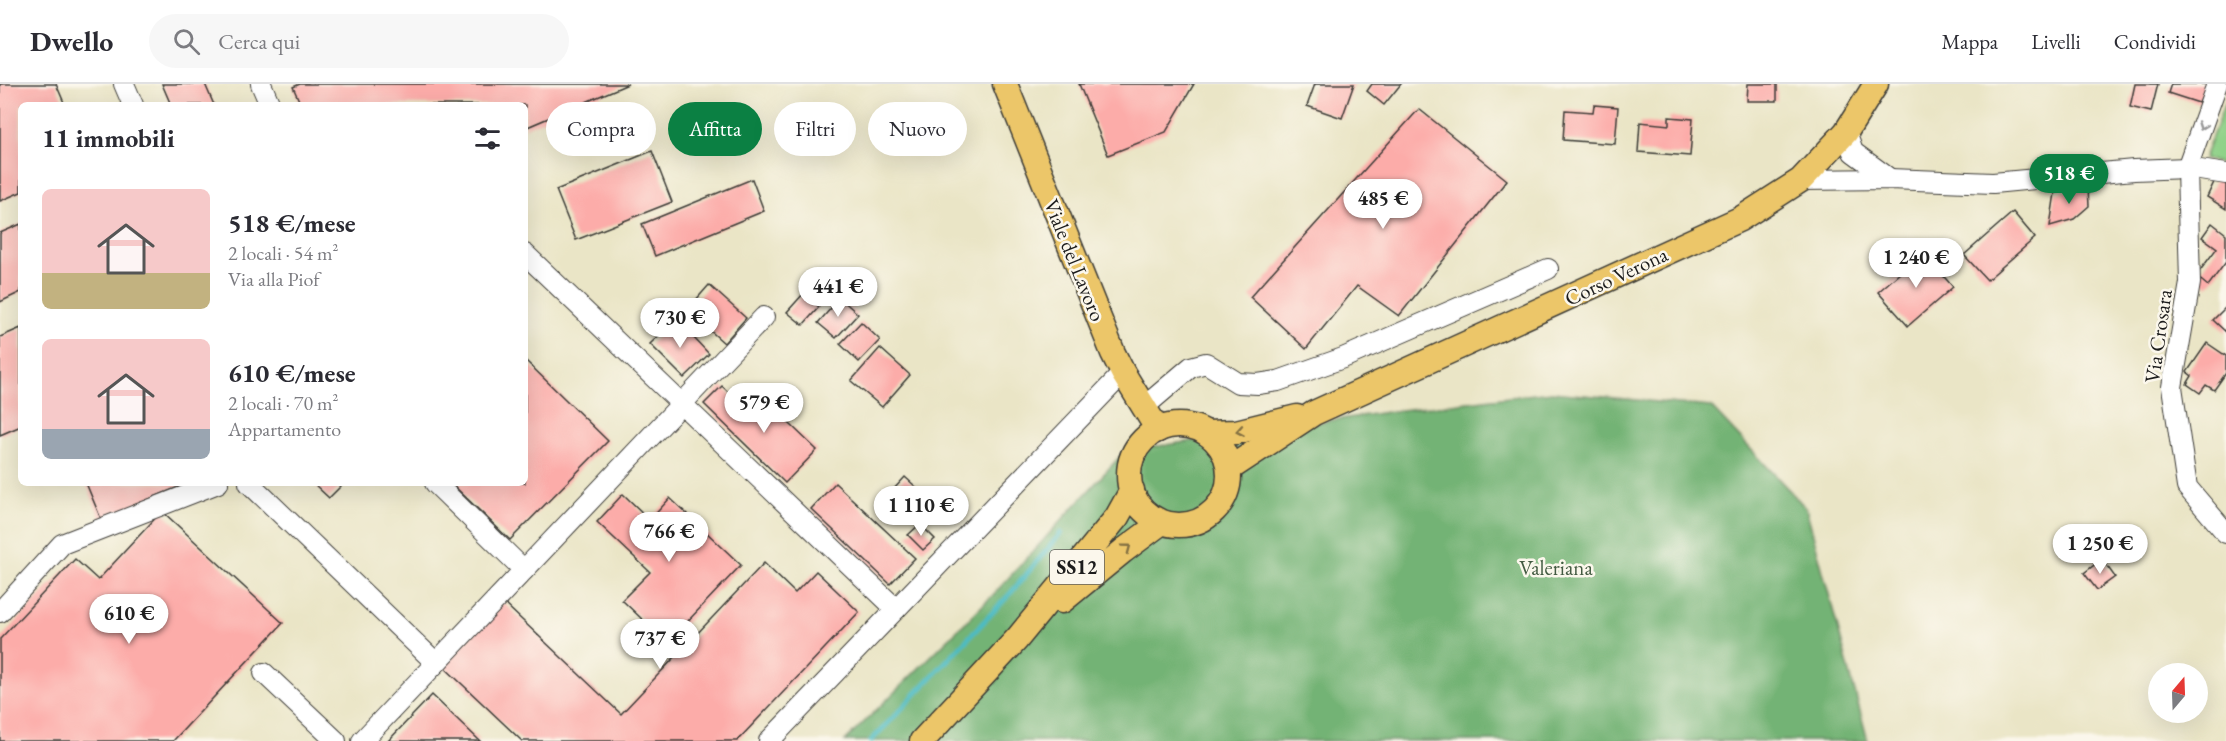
<!DOCTYPE html>
<html lang="it">
<head>
<meta charset="utf-8">
<style>
  :root { --surface:#fff; --page:#f7f7f7; --text:#2b2b33; --muted:#7c7c81; --line:#e1e1e2; --accent:#0b8043 }
  body { margin:0; font-family:"EB Garamond",serif; background:var(--page); color:var(--text); height:100vh; display:flex; flex-direction:column; font-size:22px; white-space:nowrap }
  * { box-sizing:border-box; margin:0 }
  p { font-size:20px; color:var(--muted) }
  .icon { flex:none; width:33px; height:33px; fill:none; stroke:currentColor; stroke-width:2; stroke-linecap:round; stroke-linejoin:round }
  .map { position:relative; flex:1; overflow:hidden }
  .drawer { position:absolute; left:18px; top:18px; width:510px; height:384px; display:flex; flex-direction:column; background:var(--surface); border-radius:9px; box-shadow:0 6px 24px #0002 }
  .drawer>* { flex:none }
  .hud { position:absolute; left:546px; top:18px; width:570px; height:54px; display:flex; gap:12px }
  .needle { width:39px; rotate:19deg }
  .fabs { position:absolute; left:2148px; top:579px; display:grid; gap:12px }
  .fabs a { display:grid; place-items:center; width:60px; height:60px; border-radius:50%; background:var(--surface); box-shadow:0 6px 24px #0002; font-size:30px }
  .price { position:absolute; translate:-50% -51px; padding:0 14px; border-radius:21px; background:#fff; color:#222; font-size:20px; line-height:39px; filter:drop-shadow(0 2px 3px #0008) }
  .price::after { content:''; position:absolute; left:50%; top:36px; width:18px; height:14px; margin-left:-9px; background:inherit; clip-path:polygon(0 0,100% 0,50% 100%) }
  .price.selected { background:var(--accent); color:#fff }
  ul { padding:0; list-style:none }
  li { display:flex; align-items:center; gap:18px; height:150px; padding:0 24px }
  li span { display:grid; place-items:center; flex:none; width:168px; height:120px; border-radius:9px; color:#555 }
  li>.icon { margin-inline-start:auto }
  span .icon { width:72px; height:72px; fill:#fffc; stroke-width:1 }
  li b { font-size:26px }
  h2 { display:flex; justify-content:space-between; align-items:center; height:72px; padding:0 24px; font-size:26px }
  .chip { padding:0 21px; border-radius:27px; background:var(--surface); box-shadow:0 6px 24px #0002; font-size:21px; line-height:54px }
  .chip.selected { background:var(--accent); color:#fff }
  header { display:flex; align-items:center; gap:36px; box-sizing:border-box; height:84px; padding:0 30px; background:var(--surface); border-bottom:2px solid var(--line) }
  header strong { font-size:28px }
  nav { display:flex; gap:33px; margin-inline-start:auto; font-size:21px }
  .search { width:420px; height:54px; background:var(--page); display:flex; align-items:center; gap:15px; box-sizing:border-box; padding:0 21px; border-radius:33px; color:var(--muted); font-size:22px }
  .map>svg:first-child { display:block }
</style>
</head>
<body>
<header>
<strong>Dwello</strong>
<div class="search"><svg class="icon" aria-label="search" viewBox="0 0 24 24"><circle cx="10" cy="10" r="6"/><path d="M15 15l6 6"/></svg>Cerca qui</div>
<nav><a>Mappa</a><a>Livelli</a><a>Condividi</a></nav>
</header>
<div class="map">
<svg width="2226" height="657" viewBox="0 0 2226 657">
  <rect width="100%" height="100%" fill="#fbf7ec"/>
  <filter id="ink" filterUnits="userSpaceOnUse"><feTurbulence type="fractalNoise" baseFrequency=".0167" numOctaves="2"/><feDisplacementMap in="SourceGraphic" scale="12" xChannelSelector="R" yChannelSelector="G"/><feConvolveMatrix kernelMatrix="1 2 1 2 8 2 1 2 1" color-interpolation-filters="sRGB"/></filter>
  <filter id="wash" filterUnits="userSpaceOnUse"><feTurbulence type="fractalNoise" baseFrequency=".008" numOctaves="4" result="noise"/><feDisplacementMap in="SourceGraphic" scale="24" xChannelSelector="R" yChannelSelector="G"/><feGaussianBlur stdDeviation="1.35" result="paint"/><feColorMatrix in="noise" values="0 0 0 0 0 0 0 0 0 0 0 0 0 0 0 0 0 1.4 0 .05"/><feComposite in="paint" operator="in"/></filter>
  <g filter="url(#wash)">
    <rect width="100%" height="100%" fill="#eae5c6"/>
    <polygon fill="#8fd188" stroke="#567652" stroke-width="1.5" points="2226,16 2226,83 2204,74"/>
    <polygon fill="#73b374" stroke="#486848" stroke-width="1.5" points="1552,308 1711,323 1806,424 1868,657 845,657 992,512 1125,367 1401,326"/>
    <g fill="none" stroke-linecap="round" stroke-linejoin="round">
      <polyline stroke="#4cbbc4" stroke-width="5" points="871,657 1009,511 1061,449"/>
    </g>
    <g id="blocks">
      <g fill="#fcaca9">
        <polygon points="0,0 56,0 65,21 21,21 21,108 0,117"/>
        <polygon points="162,0 205,0 214,21 171,21"/>
        <polygon points="300,0 628,0 525,44 525,21 301,21 293,3"/>
        <polygon points="1079,0 1194,0 1166,48 1108,71"/>
        <polygon points="1315,0 1354,0 1342,34 1307,22"/>
        <polygon points="1372,0 1401,0 1384,21 1367,7"/>
        <polygon points="1748,0 1777,0 1777,17 1747,17"/>
        <polygon points="2135,0 2158,0 2151,28 2130,23"/>
        <polygon points="2171,0 2208,0 2199,19 2168,9"/>
        <polygon points="1594,21 1618,23 1615,60 1563,56 1565,26 1593,28"/>
        <polygon points="1419,25 1507,96 1399,232 1357,202 1306,265 1250,213"/>
        <polygon points="1669,33 1693,35 1690,72 1638,68 1640,38 1669,41"/>
        <polygon points="652,67 672,118 576,156 556,106"/>
        <polygon points="2217,92 2226,95 2226,125 2207,113"/>
        <polygon points="752,95 764,127 655,172 642,140"/>
        <polygon points="2088,104 2089,122 2074,135 2050,142 2055,109"/>
        <polygon points="2013,128 2035,154 1987,196 1964,171"/>
        <polygon points="2212,139 2226,150 2226,178 2208,202 2196,192 2217,164 2202,153"/>
        <polygon points="21,140 21,208 0,218 0,149"/>
        <polygon points="1923,169 1953,203 1908,242 1878,208"/>
        <polygon points="709,201 746,234 724,259 687,226"/>
        <polygon points="804,209 819,223 803,241 787,228"/>
        <polygon points="840,214 858,230 836,254 818,239"/>
        <polygon points="2226,223 2226,248 2213,236"/>
        <polygon points="676,235 709,270 684,294 650,260"/>
        <polygon points="861,238 880,256 859,278 840,260"/>
        <polygon points="21,244 21,342 0,351 0,253"/>
        <polygon points="2207,259 2226,272 2226,289 2214,306 2206,301 2200,309 2187,300 2192,292 2187,288"/>
        <polygon points="880,264 910,291 882,323 851,297"/>
        <polygon points="525,276 608,357 510,456 451,399 525,399"/>
        <polygon points="722,302 751,330 765,316 817,366 785,399 704,320"/>
        <polygon points="905,393 926,412 914,425 893,406"/>
        <polygon points="86,399 188,399 101,435"/>
        <polygon points="313,399 344,399 329,414"/>
        <polygon points="835,399 915,474 890,500 811,425"/>
        <polygon points="623,410 650,436 670,414 741,481 667,559 622,516 650,488 597,438"/>
        <polygon points="162,427 283,539 173,657 0,657 0,555 75,475 98,496"/>
        <polygon points="920,440 935,455 923,466 908,451"/>
        <polygon points="2102,475 2115,493 2097,506 2084,489"/>
        <polygon points="764,479 795,509 816,487 859,528 737,657 522,657 443,582 503,518 621,630"/>
        <polygon points="432,611 480,657 388,657"/>
      </g>
    </g>
  </g>
  <g filter="url(#ink)">
    <use href="#blocks" fill-opacity="0" stroke="#3b3a36" stroke-width="1.5"/>
    <g fill="none" stroke-linecap="round" stroke-linejoin="round">
      <g stroke="#3b3a36" stroke-width="22">
        <g id="minor">
          <polyline points="124,0 133,21"/>
          <polyline points="261,0 270,21"/>
          <polyline points="2217,0 2187,84 2190,199 2172,303 2187,403 2226,449"/>
          <polyline points="1846,48 1853,68 1890,95"/>
          <polyline points="1801,96 1890,95 1993,99 2134,86 2187,84 2226,90"/>
          <polyline points="525,170 896,525 1123,289"/>
          <polyline points="1144,323 1191,283 1206,279 1238,299 1258,300 1278,297 1343,274 1548,185"/>
          <polyline points="249,399 436,579"/>
          <polyline points="435,399 524,486"/>
          <polyline points="0,528 62,460 218,399"/>
          <polyline points="264,589 336,657"/>
          <polyline points="362,657 764,233"/>
          <polyline points="769,657 896,525"/>
        </g>
      </g>
      <g stroke="#3b3a36" stroke-width="27">
        <g id="major">
          <polyline points="1005,0 1113,269 1123,289 1158,346"/>
          <circle cx="1179" cy="391" r="50"/>
          <polyline points="1206,349 1236,348 1297,333"/>
          <polyline points="1229,385 1314,329 1740,135 1801,96 1846,48 1876,0"/>
          <polyline points="1062,517 1123,467 1162,438"/>
          <polyline points="922,657 1017,555 1117,433 1132,406"/>
        </g>
      </g>
      <use href="#minor" stroke="#fff" stroke-width="20"/>
      <use href="#major" stroke="#ecc669" stroke-width="24"/>
    </g>
    <defs><path id="oneway-chevron" d="M-2-3.5L2.5 0L-2 3.5" fill="none" stroke-width="1.6" stroke-linecap="round" stroke-linejoin="round" transform="scale(1.5)"/></defs>
    <use stroke="#999" href="#oneway-chevron" transform="translate(2202 42) rotate(110)"/>
    <g stroke="#847142">
      <use href="#oneway-chevron" transform="translate(1240 347) rotate(170)"/>
      <use href="#oneway-chevron" transform="translate(1127 464) rotate(-37)"/>
    </g>
  </g>
  <g text-anchor="middle" dominant-baseline="central" stroke-width="5" stroke-linejoin="round" paint-order="stroke">
    <rect fill="#fbf7ec" stroke="#5f5e5a" stroke-width="1.5" x="1050" y="466" width="54" height="34" rx="4.5"/>
    <g font-size="20" font-weight="bold" fill="#1c1c1c">
      <text x="1077" y="483">SS12</text>
    </g>
    <g font-size="21" fill="#1c1c1c" stroke="#fbf7ec">
      <text transform="translate(1075 176) rotate(68)">Viale del Lavoro</text>
      <text transform="translate(1616 192) rotate(-25)">Corso Verona</text>
      <text transform="translate(2158 252) rotate(-82)">Via Crosara</text>
    </g>
    <g font-size="21" fill="#445b42" stroke="#fbf7ec">
      <text x="1556" y="483">Valeriana</text>
    </g>
  </g>
</svg>
<div class="fabs">
<a><svg class="needle" viewBox="-14 -14 28 28"><path d="M0-13l5 13h-10z" fill="#e53935"/><path d="M0 13l5-13h-10z" fill="#7c7c81"/></svg></a>
</div>
<b class="price selected" style="left:2069px;top:121px">518 €</b>
<b class="price" style="left:1383px;top:146px">485 €</b>
<b class="price" style="left:1916px;top:205px">1 240 €</b>
<b class="price" style="left:838px;top:234px">441 €</b>
<b class="price" style="left:680px;top:265px">730 €</b>
<b class="price" style="left:764px;top:350px">579 €</b>
<b class="price" style="left:921px;top:453px">1 110 €</b>
<b class="price" style="left:669px;top:479px">766 €</b>
<b class="price" style="left:2100px;top:491px">1 250 €</b>
<b class="price" style="left:129px;top:561px">610 €</b>
<b class="price" style="left:660px;top:586px">737 €</b>
<div class="hud">
<a class="chip">Compra</a>
<a class="chip selected">Affitta</a>
<a class="chip">Filtri</a>
<a class="chip">Nuovo</a>
</div>
<section class="drawer">
<h2>11 immobili<svg class="icon" aria-label="filters" viewBox="0 0 24 24"><path d="M4 7h16M4 17h16"/><circle cx="9" cy="7" r="2"/><circle cx="15" cy="17" r="2"/></svg></h2>
<ul>
<li><span style="background:linear-gradient(#f6c9c9 70%,#c2b280 0)"><svg class="icon" aria-label="home" viewBox="0 0 24 24"><path d="M3 11l9-7 9 7M6 9v11h12V9"/></svg></span><div><b>518 €/mese</b><p>2 locali · 54 m²</p><p>Via alla Piof</p></div></li>
<li><span style="background:linear-gradient(#f6c9c9 75%,#9aa5b1 0)"><svg class="icon" aria-label="home" viewBox="0 0 24 24"><path d="M3 11l9-7 9 7M6 9v11h12V9"/></svg></span><div><b>610 €/mese</b><p>2 locali · 70 m²</p><p>Appartamento</p></div></li>
</ul>
</section>
</div>
</body>
</html>
